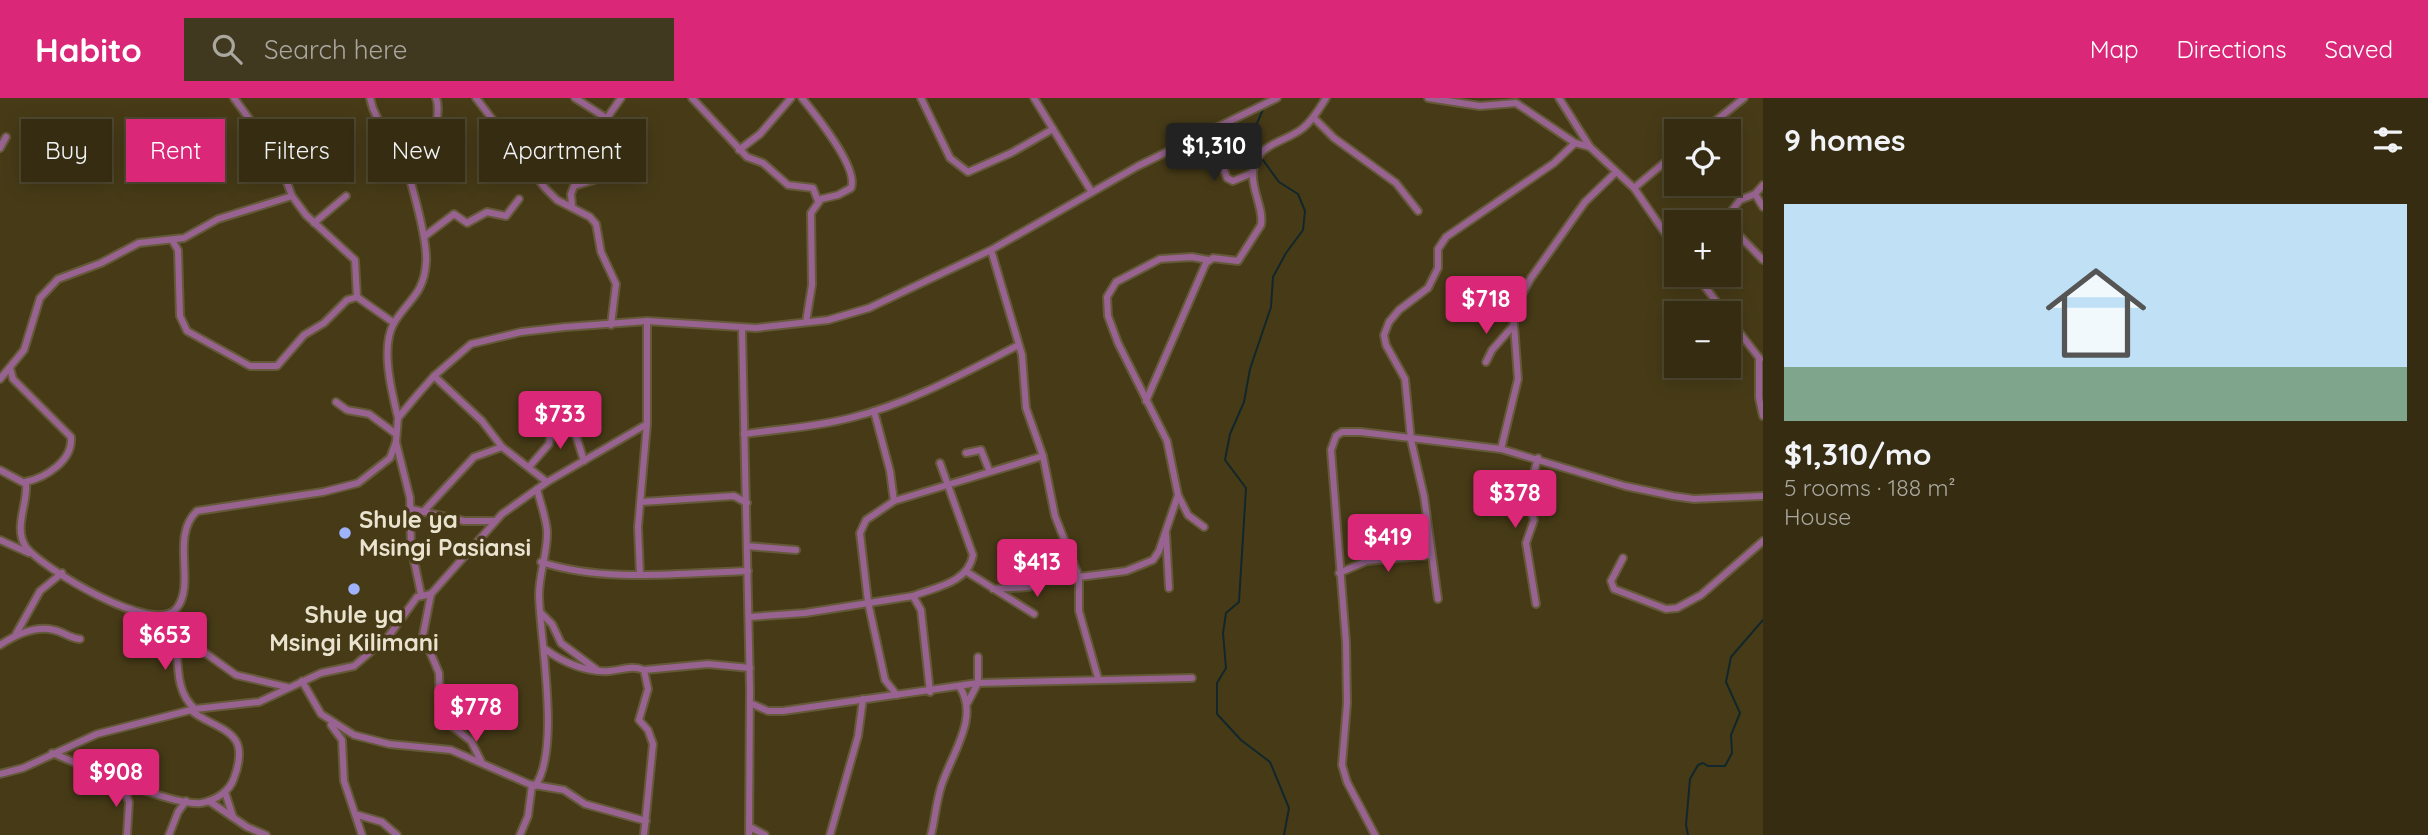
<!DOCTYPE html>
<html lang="en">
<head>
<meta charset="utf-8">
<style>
  :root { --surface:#352c11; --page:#40381f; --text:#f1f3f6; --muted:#aaa79f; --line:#4f4831; --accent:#db2777 }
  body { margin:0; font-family:Quicksand,sans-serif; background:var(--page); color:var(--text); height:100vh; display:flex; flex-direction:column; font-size:26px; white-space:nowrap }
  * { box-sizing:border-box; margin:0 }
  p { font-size:23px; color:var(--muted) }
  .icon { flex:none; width:38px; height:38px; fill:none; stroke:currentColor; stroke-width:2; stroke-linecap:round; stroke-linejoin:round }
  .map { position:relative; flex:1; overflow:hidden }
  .sheet { display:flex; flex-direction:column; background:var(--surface); width:665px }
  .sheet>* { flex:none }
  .hud { position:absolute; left:21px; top:21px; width:665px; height:63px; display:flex; gap:14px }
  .controls { position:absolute; left:1664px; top:21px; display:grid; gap:14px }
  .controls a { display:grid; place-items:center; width:77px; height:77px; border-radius:0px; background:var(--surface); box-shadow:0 4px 18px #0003,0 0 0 2px var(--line); font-size:35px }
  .price { position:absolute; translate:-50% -60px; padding:0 16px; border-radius:7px; background:var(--accent); color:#fff; font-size:23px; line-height:46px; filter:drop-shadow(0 2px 4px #0008) }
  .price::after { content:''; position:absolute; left:50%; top:42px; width:21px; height:16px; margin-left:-10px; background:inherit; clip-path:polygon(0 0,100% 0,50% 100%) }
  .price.active { background:#222; color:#fff }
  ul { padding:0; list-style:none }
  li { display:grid; align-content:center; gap:14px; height:371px; padding:0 21px }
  li span { display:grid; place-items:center; height:217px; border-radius:0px; color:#555 }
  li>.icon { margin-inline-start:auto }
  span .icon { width:126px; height:126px; fill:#fffc; stroke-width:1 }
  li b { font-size:30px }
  h2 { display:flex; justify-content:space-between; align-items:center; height:84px; padding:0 21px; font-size:30px }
  .chip { padding:0 24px; border-radius:0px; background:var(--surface); box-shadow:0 4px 18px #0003,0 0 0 2px var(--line); font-size:24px; line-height:63px }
  .chip.active { background:var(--accent); color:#fff }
  header { display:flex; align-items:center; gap:42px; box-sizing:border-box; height:98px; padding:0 35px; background:var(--accent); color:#fff }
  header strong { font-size:33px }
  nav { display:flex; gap:38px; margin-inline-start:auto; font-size:24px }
  .search { width:490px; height:63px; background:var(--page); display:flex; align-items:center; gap:18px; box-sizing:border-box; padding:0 24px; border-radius:0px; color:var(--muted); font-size:26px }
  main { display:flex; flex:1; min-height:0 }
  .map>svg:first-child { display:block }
</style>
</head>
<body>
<header>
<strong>Habito</strong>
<div class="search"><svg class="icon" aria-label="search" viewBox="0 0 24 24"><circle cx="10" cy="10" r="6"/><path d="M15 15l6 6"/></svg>Search here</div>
<nav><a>Map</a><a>Directions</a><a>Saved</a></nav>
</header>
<main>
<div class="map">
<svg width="1763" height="737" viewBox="0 0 1763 737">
  <rect width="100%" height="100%" fill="#473b17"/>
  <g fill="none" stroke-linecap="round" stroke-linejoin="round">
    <g stroke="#11272b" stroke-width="2">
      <polyline points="1257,53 1255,30 1264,9"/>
      <polyline points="1260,58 1279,84 1298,96 1305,113 1303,132 1286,155 1273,179 1271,209 1250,271 1244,304 1230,336 1225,362 1246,390 1239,504 1226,515 1223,535 1226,570 1217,585 1217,616 1241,642 1270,664 1289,710 1284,737"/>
      <polyline points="1688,737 1686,727 1690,681 1698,667 1703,665 1708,668 1725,668 1732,655 1731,637 1740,615 1726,584 1731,559 1763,522"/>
    </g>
    <g stroke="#645938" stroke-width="10">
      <g id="minor">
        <polyline points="234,0 278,60 292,98 306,117 355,162 357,199 394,225"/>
        <path d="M370,0c4,21 17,33 28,51 11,19 30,92 28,114 -2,31 -18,37 -32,60 -14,24 -2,70 4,95"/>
        <polyline points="476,0 545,90 557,102 590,119 596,126 601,154 616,186 611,227"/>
        <polyline points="692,0 747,59 763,65 788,87 813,90 818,103"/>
        <path d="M802,0c13,16 57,70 49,90l-13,7 -17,4 -10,14 1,72 -6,37"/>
        <polyline points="921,0 950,60 968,74 1011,55 1053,31"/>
        <polyline points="1034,0 1091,93"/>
        <polyline points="1428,0 1480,8 1516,5 1575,45 1590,49"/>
        <polyline points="1559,0 1590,49 1634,90 1676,151"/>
        <polyline points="607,20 621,0"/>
        <polyline points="1314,20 1334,40 1396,85 1418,113"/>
        <polyline points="1209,33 1227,80 1233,83 1252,75"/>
        <polyline points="1703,33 1744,0"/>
        <polyline points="0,50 6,39"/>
        <polyline points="739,52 760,36 791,0"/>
        <path d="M399,54l25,-4 13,-7c-3,-17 4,-31 -1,-43"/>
        <polyline points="1634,90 1676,55"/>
        <polyline points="1755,96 1763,109"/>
        <polyline points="572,108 571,96 574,88 600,80 618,54 620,40 614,25 575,0"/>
        <polyline points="1723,124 1740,102 1755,96 1763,87"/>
        <polyline points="314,125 346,98"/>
        <polyline points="1729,127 1763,162"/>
        <polyline points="425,138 454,116 467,125 487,114 506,118 519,101"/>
        <polyline points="172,142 178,152 180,218 187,233 250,268 277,268 304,237 324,225 347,202 357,199"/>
        <polyline points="991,152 1022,257 1026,310 1043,358 1055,418 1079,479 1079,513 1098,580"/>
        <polyline points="1696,177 1725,215"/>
        <polyline points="1729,221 1760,261"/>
        <polyline points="742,231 750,592 749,737"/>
        <polyline points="1759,260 1759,300 1763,318"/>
        <polyline points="1486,264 1492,252 1513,228"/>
        <path d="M10,270l3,11 58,58c2,24 -26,41 -46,45"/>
        <polyline points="434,278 482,323 502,349 547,384"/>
        <polyline points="0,281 24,252 40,200 58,181 101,165 139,145 184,140 218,121 292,98"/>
        <path d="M1146,303l60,-138 7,-5 25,3 23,-36c3,-17 -10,-35 -8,-53 2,-29 32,-29 50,-44 10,-8 16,-19 23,-30"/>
        <polyline points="336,304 347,312 369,316 396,336"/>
        <polyline points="534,304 549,317 573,328 584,363"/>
        <polyline points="874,313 890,373 894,403"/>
        <path d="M744,336c35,-5 72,-7 106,-16 58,-14 114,-45 167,-72"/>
        <polyline points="396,344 410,400 411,448 421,496"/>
        <polyline points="1501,351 1518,281 1513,213 1531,180 1585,104 1616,74"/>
        <polyline points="966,355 981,352 989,372"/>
        <polyline points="529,369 549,346 554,318"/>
        <path d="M0,372l26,14c2,20 -13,44 0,63 16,21 129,90 151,61 19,-25 -7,-72 20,-97l126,-19 35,-9 32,-25 6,-16 2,-24 20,-24 16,-18 37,-32 50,-12 44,-5 82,-6 109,7 72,-8 41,-12 122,-58 147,-84 139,-68"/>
        <polyline points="1178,397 1188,417 1204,429"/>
        <polyline points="641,404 734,398 747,405"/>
        <polyline points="411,411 464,423 494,423"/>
        <polyline points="423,414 474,359 502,349"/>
        <polyline points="1166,436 1169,490"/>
        <polyline points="0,442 29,455"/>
        <polyline points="747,448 796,452"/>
        <polyline points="1623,460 1611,483 1614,491 1666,511 1677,510 1701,497 1763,443"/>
        <path d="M541,464c64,21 140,11 207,9"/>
        <polyline points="967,474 1034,516"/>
        <polyline points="1339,475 1367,463 1431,457"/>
        <polyline points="640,476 638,429 647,326"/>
        <polyline points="1079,479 1126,473 1153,462 1159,453 1178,397 1167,343 1118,245 1108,218 1107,199 1116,184 1160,161 1192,159 1208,162"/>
        <polyline points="993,491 1029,489 1052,476 1077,474"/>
        <path d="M913,498c23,-9 55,-13 60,-41l-33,-92"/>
        <polyline points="1438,501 1424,398 1411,342 1405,281 1386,247 1384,237 1389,224 1399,212 1428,190 1438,170 1438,151 1446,139 1554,65 1575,45"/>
        <polyline points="1536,506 1526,445 1534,422 1527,399 1538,360"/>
        <path d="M170,515c14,32 -2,72 25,96"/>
        <polyline points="541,515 552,526 561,545 597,572"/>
        <polyline points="749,519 805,515 913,498 921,512 930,594"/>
        <polyline points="176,534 236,577 287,589"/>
        <polyline points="16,536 40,493 62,475"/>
        <path d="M0,547c15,-10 35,-20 54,-15 10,2 15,8 26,9"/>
        <path d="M545,551c17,13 42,24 65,22 12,-1 22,-6 34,-1l4,19 -9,31 9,10 5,14 -9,91"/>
        <polyline points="644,572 708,566 750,570"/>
        <polyline points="302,583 321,616 354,637 389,646 451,652 529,686 564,692 585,706 646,723"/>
        <polyline points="897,597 885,582 868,504 860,435 866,422 894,403 1043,358"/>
        <polyline points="968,604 978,585 978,559"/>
        <polyline points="750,605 768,613 783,613 978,585 1192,580"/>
        <polyline points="331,627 342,642 344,683 362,737"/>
        <path d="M52,655c32,13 118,53 149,50 14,-2 29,-12 33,-25 4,-10 8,-27 2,-37 -8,-14 -32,-19 -44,-30"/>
        <polyline points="481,663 471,643 444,622 440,613 439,575 423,537 431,496 502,416 547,384 647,326 647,223"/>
        <polyline points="0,676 23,670 97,636 195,611 259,604 321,575 354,568 388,539 417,499 431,496"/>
        <polyline points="120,682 129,704 127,737"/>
        <path d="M535,688c26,-36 5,-146 4,-191 0,-22 9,-43 8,-64 -1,-14 -7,-29 -10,-42"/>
        <polyline points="225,694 233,719"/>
        <polyline points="209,703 247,729 266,737"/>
        <polyline points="358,717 382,724 397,737"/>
        <polyline points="750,729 765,737"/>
        <polyline points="169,737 178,714 186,703"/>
        <polyline points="520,737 528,718 532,687"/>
        <polyline points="830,737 858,638 863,601"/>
        <path d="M931,737c4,-16 5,-32 10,-48 9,-31 40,-70 18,-101"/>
        <polyline points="1375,737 1347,684 1342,667 1347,605 1346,544 1331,352 1336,338 1342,334 1361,334 1501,351 1625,388 1673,398 1694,401 1763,398"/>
      </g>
    </g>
    <use href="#minor" stroke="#986390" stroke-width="6"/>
  </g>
  <g fill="#9fb3fd" stroke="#473b17" stroke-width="2.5">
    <circle cx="345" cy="435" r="7"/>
    <circle cx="354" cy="491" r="7"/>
  </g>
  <g text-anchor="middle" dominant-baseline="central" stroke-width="7" stroke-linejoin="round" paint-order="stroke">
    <g font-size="24" font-weight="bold" fill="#eae3cf" stroke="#473b17" text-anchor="start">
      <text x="359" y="421">Shule ya<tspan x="359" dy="28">Msingi Pasiansi</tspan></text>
      <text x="354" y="516" text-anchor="middle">Shule ya<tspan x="354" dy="28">Msingi Kilimani</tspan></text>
    </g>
  </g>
</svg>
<div class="controls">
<a><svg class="icon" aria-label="locate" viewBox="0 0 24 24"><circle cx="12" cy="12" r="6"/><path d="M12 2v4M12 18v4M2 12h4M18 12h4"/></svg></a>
<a>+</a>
<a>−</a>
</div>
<b class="price active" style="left:1214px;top:85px">$1,310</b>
<b class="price" style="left:1486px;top:238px">$718</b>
<b class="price" style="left:560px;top:353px">$733</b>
<b class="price" style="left:1515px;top:432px">$378</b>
<b class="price" style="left:1388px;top:476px">$419</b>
<b class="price" style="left:1037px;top:501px">$413</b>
<b class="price" style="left:165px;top:574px">$653</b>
<b class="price" style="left:476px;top:646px">$778</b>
<b class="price" style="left:116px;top:711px">$908</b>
<div class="hud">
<a class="chip">Buy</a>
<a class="chip active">Rent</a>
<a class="chip">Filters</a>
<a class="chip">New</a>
<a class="chip">Apartment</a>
</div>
</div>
<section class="sheet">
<h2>9 homes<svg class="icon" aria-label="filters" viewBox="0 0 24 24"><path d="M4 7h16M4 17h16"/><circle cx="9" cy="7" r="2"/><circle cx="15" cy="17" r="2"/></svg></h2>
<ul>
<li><span style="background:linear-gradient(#bfe0f5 75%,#7fa58c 0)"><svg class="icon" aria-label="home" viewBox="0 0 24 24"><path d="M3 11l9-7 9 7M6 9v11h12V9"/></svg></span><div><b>$1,310/mo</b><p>5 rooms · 188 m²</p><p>House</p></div></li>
</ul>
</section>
</main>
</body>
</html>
